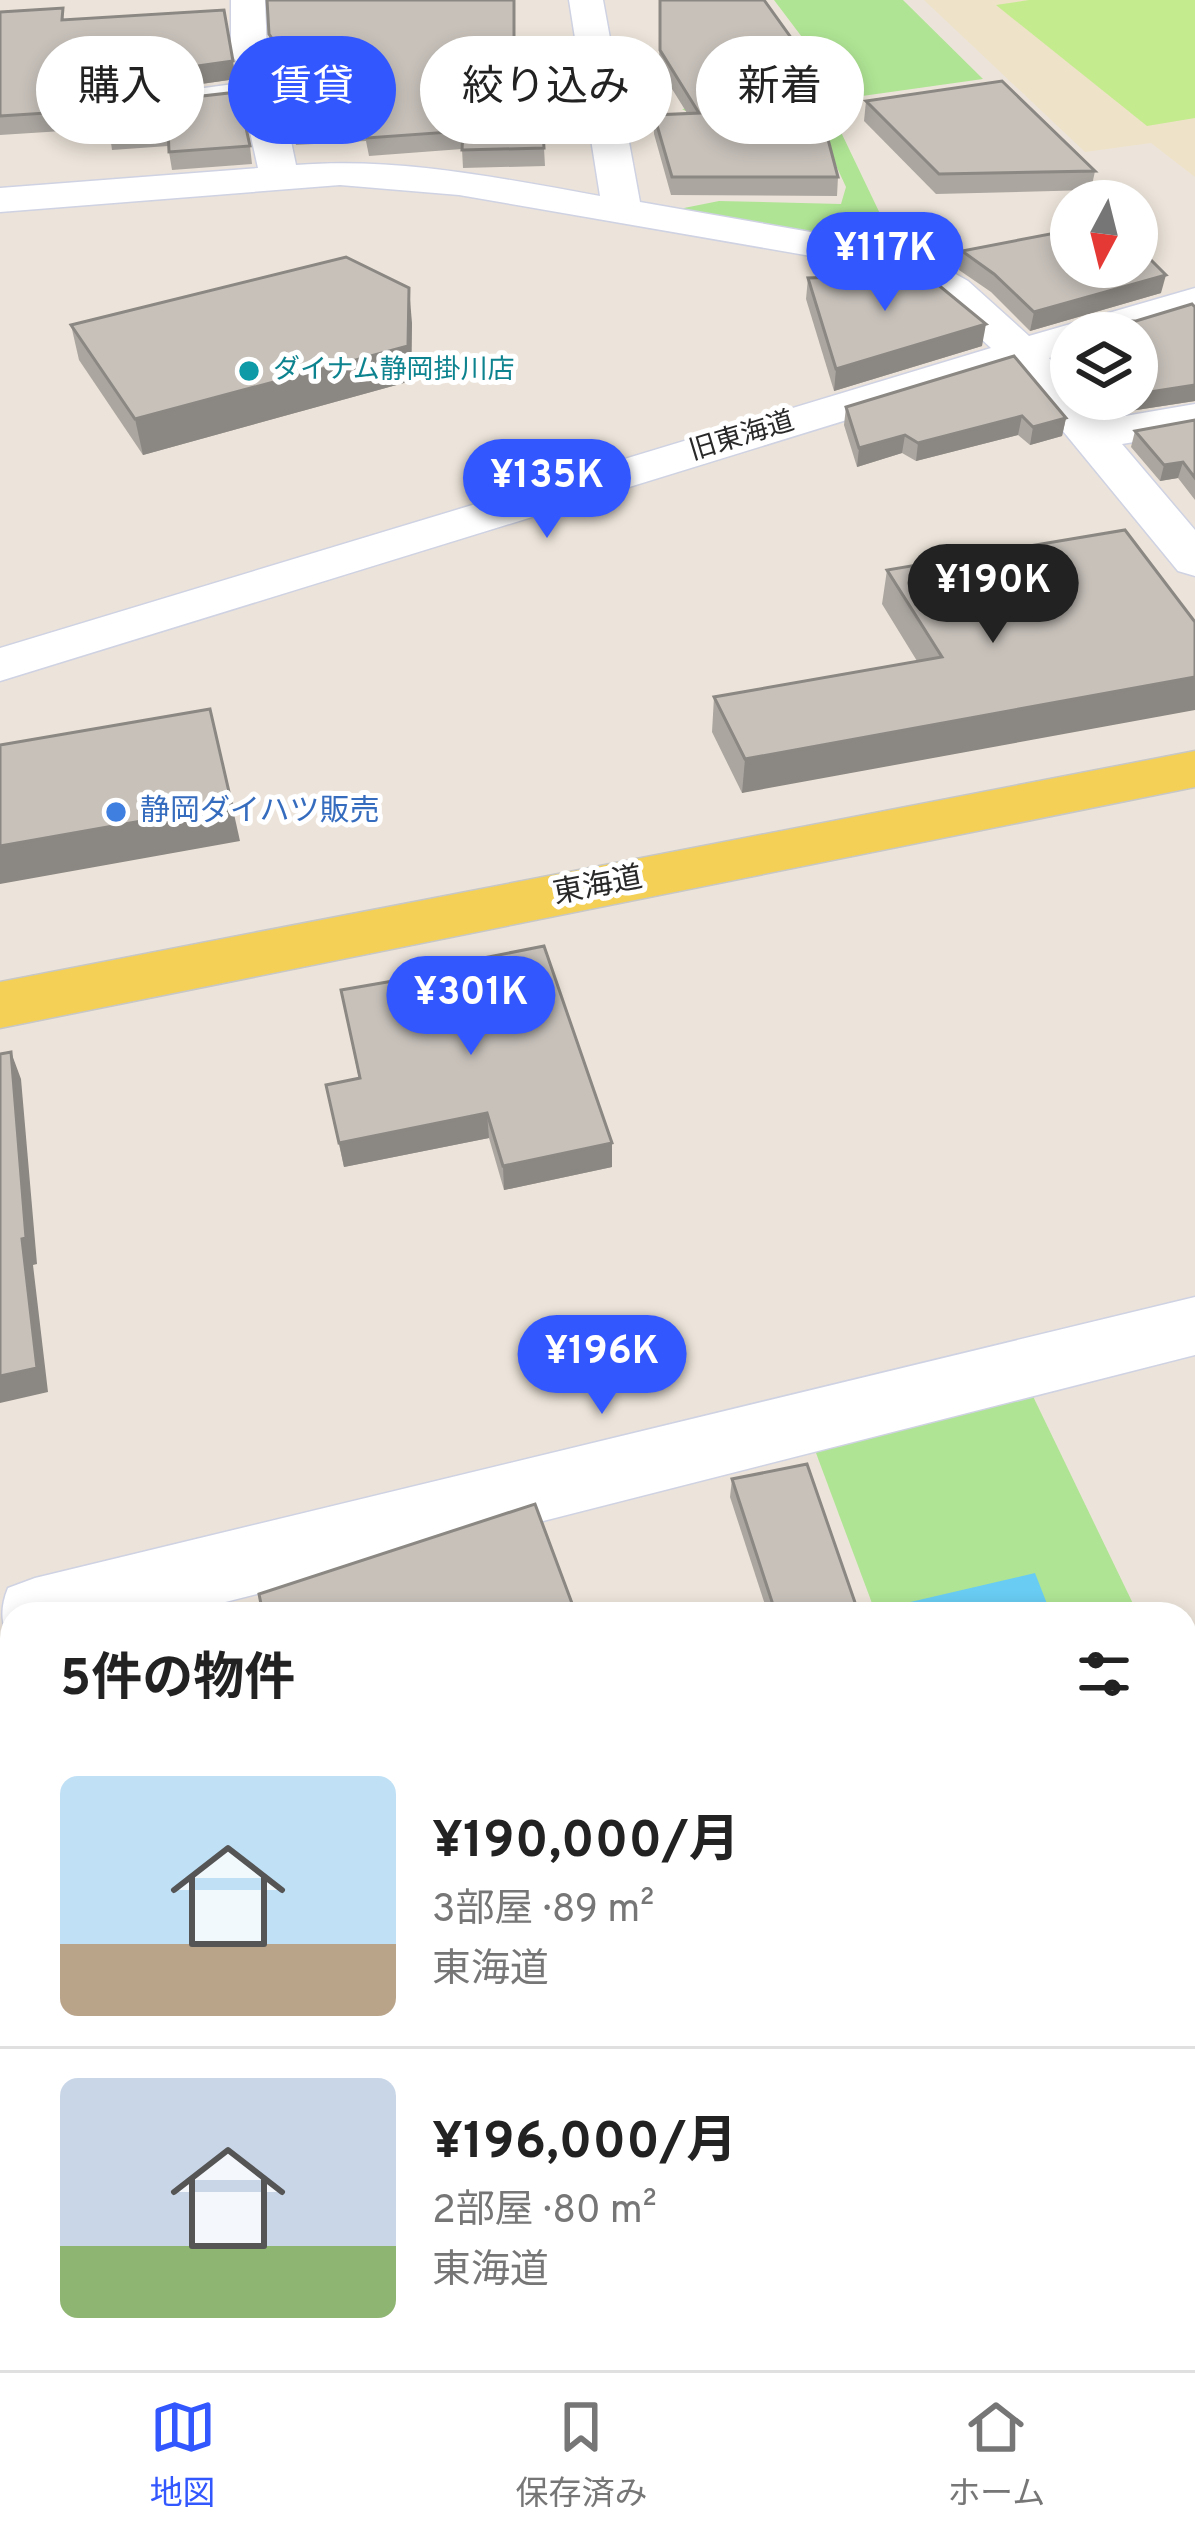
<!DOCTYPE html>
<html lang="ja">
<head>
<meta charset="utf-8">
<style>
  :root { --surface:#fff; --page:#f2f2f2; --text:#222; --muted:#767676; --line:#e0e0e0; --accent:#3357ff }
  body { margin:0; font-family:Overpass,"Noto Sans JP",sans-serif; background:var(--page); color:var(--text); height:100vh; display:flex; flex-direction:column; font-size:45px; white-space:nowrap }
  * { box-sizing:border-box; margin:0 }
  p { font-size:39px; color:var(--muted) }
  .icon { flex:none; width:66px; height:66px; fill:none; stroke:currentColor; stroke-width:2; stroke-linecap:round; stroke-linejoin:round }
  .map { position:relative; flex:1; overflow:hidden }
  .side { position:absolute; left:0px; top:1602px; width:1197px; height:768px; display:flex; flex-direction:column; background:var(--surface); border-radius:36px 36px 0 0; box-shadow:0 6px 18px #0003 }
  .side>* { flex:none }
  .guide { position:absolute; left:36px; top:36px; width:1125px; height:108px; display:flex; gap:24px }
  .needle { width:78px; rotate:187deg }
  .fabs { position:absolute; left:1050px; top:180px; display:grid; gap:24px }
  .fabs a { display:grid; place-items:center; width:108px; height:108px; border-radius:50%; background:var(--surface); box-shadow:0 6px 18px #0003; font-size:60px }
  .price { position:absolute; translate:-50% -102px; padding:0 27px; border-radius:42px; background:var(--accent); color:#fff; font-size:39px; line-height:78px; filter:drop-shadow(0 3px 6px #0008) }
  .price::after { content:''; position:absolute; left:50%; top:72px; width:36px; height:27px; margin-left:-18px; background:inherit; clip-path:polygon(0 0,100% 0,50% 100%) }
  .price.selected { background:#222; color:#fff }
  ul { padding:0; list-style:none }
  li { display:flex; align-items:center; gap:36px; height:300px; padding:0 60px }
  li+li { border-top:3px solid var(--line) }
  li span { display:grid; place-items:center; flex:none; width:336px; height:240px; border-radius:18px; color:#555 }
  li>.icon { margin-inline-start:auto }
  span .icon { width:144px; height:144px; fill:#fffc; stroke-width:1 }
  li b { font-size:51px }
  h2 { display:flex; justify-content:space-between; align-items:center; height:144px; padding:0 60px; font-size:51px }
  .chip { padding:0 42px; border-radius:54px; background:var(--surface); box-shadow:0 6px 18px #0003; font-size:42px; line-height:108px }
  .chip.selected { background:var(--accent); color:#fff }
  .menu { display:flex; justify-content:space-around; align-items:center; height:168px; border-top:3px solid var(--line); background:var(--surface); font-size:33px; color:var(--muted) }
  .menu a { display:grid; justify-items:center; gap:6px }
  .menu .selected { color:var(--accent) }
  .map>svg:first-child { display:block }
</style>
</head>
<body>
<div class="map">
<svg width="1195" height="2370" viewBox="0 0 1195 2370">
  <rect width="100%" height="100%" fill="#ece4da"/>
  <polygon fill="#eee2c8" points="924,0 1195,0 1195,177 1151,143 1085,152"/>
  <g fill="#afe494">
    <polygon points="774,0 903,0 983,79 848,98"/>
    <polygon points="817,82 895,245 790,239 674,210 719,201 841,204 846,187 834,161 708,123 682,109 752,100"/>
    <polygon points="1029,1388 1138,1614 876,1614 813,1445"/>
  </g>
  <polygon fill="#c4ec8f" points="1029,0 1195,0 1195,118 1147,126 996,5"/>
  <polygon fill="#69ccf2" points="1035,1573 1051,1614 910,1614 906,1603"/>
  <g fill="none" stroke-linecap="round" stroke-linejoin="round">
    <g stroke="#cfd2e2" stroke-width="3">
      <g id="minor">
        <path d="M231,0h34l2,53 8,12 21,100c102,-8 204,13 304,31l-31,-196h34l37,202 273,48 55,31 61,55 166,-48v26l-64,19h-60v18l-22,7 22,26v15h13l18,21 93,-16v28l-73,12 73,86v46l-17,-5 -166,-202 -1012,312v-33l991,-300 -53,-49 -52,-30 -427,-74 -119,-10 -340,27v-24l258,-20 -14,-63 -59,7 -5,15h-26c-8,-11 -9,-21 -1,-32l88,-12 -2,-18 -8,-11z"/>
        <path d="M1195,1297v58l-1017,259h-166v27c-12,-14 -12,-34 -4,-53l27,-10z"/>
        <polygon points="1195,2268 1195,2364 1185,2368 1160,2358 1185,2358 1185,2272"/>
        <polygon points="994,2358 1122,2358 1117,2370 989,2370"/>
      </g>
    </g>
    <g stroke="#c7c7c7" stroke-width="3">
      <polygon id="major" points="1195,751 1195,787 0,1028 0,982"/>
    </g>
    <use href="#minor" fill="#fff" fill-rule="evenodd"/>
    <use href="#major" fill="#f4d156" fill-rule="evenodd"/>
  </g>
  <g fill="#aba6a0">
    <polygon points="660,0 838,177 837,196 671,195 654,134 654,115 687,113 659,68"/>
    <polygon points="0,12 65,20 236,79 152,91 144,102 151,113 250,146 252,164 172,170 168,146 112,150 109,128 0,135"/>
    <polygon points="269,34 515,67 544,148 545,166 463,168 462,149 369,156 366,141 296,145 279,64 271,52"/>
    <polygon points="866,101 1095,171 1091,190 936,194 864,121"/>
    <polygon points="962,251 1161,293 1030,331 991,292 959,270"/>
    <polygon points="808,278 982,346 834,391 806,299"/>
    <polygon points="1192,304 1195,307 1195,401 1104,415 1090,399 1137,399 1137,333 1076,333 1079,321 1136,321"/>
    <polygon points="412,323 411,381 143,455 79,360 71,325"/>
    <polygon points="1071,340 1071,377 1057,360 1060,344"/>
    <polygon points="846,407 1066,418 1062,436 1030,445 1018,435 916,461 902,453 857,467 844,425"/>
    <polygon points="1195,420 1195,500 1178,478 1160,481 1131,447 1135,431"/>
    <polygon points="887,570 1195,622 742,793 712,732 714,697 917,661 882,604"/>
    <polygon points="443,966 612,1167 504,1190 489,1138 344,1167 326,1085 359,1079 341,990 444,972"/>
    <polygon points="732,1479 859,1614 768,1614 730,1497"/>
    <polygon points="1195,1732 1195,2229 1185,2207 1185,1735"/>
  </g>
  <g fill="#8b8782">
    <polygon points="233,61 236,79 152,91 144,102 140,98 141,84 149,73"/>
    <polygon points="1166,275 1161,293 1030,331 1034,312"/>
    <polygon points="409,288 412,323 411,381 143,455 135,419"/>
    <polygon points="986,324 982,346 834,391 836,369"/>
    <polygon points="1195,385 1195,401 1104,415 1108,399 1137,399 1137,394"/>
    <polygon points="1022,416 1018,435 916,461 918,443"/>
    <polygon points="1066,418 1062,436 1030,445 1033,427"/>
    <polygon points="905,435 902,453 857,467 859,448"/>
    <polygon points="1183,462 1178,478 1160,481 1164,465"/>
    <polygon points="1195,677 1195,710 742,793 745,759"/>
    <polygon points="232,805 240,841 0,884 0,846"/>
    <polygon points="11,1052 21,1079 37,1264 33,1265 48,1392 0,1403 0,1376 22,1239"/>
    <polygon points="487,1113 489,1138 344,1167 339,1143"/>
    <polygon points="612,1143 612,1167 504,1190 503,1166"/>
    <polygon points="12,2196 12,2205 0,2208 0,2199"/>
  </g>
  <g fill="#c7c1ba" stroke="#8b8782" stroke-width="3">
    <polygon points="267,0 514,0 514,67 539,66 544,148 462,150 463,131 367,138 364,123 294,127 277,46 269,34"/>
    <polygon points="660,0 764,0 807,60 838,177 672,177 654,115 699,113 660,50"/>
    <polygon points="63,8 62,20 224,10 233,61 149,73 141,84 140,98 151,113 177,113 185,98 238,92 250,146 169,152 168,127 109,132 108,109 0,116 0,12"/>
    <polygon points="1002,81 1095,171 939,174 866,101"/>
    <polygon points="1071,230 1071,267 1137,267 1137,246 1166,275 1034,312 994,274 962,251"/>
    <polygon points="346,257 409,288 408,346 135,419 71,325"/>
    <polygon points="925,274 986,324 836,369 808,278"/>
    <polygon points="1192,304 1195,307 1195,385 1137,394 1137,333 1078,333 1079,321 1136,321"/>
    <polygon points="1071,340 1071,356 1060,344"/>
    <polygon points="1014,356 1066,418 1033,427 1022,416 918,443 905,435 859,448 846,407"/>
    <polygon points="1195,420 1195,478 1183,462 1164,465 1135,431"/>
    <polygon points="1125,530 1195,622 1195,677 745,759 714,697 942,657 887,570"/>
    <polygon points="210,709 232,805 0,846 0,745"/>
    <polygon points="544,946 612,1143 503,1166 487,1113 339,1143 326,1085 360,1078 341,990 445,972 443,966"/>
    <polygon points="11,1052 26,1238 22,1239 37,1368 0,1376 0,1054"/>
    <polygon points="807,1464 859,1614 776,1614 732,1479"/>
    <polygon points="535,1504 576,1614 263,1614 259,1594"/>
    <polygon points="1195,1732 1195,2181 1185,2158 1185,1735"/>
    <polygon points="12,2134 12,2196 0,2199 0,2137"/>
  </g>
  <circle fill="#0f9aa8" stroke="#fff" stroke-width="4.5" cx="249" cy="371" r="12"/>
  <circle fill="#3f7fe0" stroke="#fff" stroke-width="4.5" cx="116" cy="812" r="12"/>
  <g text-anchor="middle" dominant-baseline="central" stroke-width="10" stroke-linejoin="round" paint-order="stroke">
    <g font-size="27" fill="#0d838f" stroke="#fff" text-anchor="start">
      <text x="273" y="371">ダイナム静岡掛川店</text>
    </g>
    <g font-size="27" fill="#292929" stroke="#fff">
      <text transform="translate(742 437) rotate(-17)">旧東海道</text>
    </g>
    <g font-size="30" fill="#366cbe" stroke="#fff" text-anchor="start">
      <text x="140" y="812">静岡ダイハツ販売</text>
    </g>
    <g font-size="30" fill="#292929" stroke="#fff">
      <text transform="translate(598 887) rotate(-11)">東海道</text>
    </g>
  </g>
</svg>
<div class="fabs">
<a><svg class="needle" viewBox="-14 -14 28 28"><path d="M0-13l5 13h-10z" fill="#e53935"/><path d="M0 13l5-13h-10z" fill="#767676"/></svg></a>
<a><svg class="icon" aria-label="layers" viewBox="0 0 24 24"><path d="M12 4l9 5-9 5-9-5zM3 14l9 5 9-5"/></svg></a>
</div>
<b class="price" style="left:885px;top:314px">¥117K</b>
<b class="price" style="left:547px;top:541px">¥135K</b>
<b class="price selected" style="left:993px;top:646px">¥190K</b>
<b class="price" style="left:471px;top:1058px">¥301K</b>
<b class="price" style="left:602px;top:1417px">¥196K</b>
<div class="guide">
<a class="chip">購入</a>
<a class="chip selected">賃貸</a>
<a class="chip">絞り込み</a>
<a class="chip">新着</a>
</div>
<section class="side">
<h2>5件の物件<svg class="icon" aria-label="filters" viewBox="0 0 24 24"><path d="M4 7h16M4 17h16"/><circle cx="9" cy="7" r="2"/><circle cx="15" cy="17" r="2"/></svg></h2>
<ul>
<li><span style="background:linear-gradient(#bfe0f5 70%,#b9a48a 0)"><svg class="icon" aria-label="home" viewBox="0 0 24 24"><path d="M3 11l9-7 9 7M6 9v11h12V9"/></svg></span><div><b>¥190,000/月</b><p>3部屋 · 89 m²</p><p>東海道</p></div></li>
<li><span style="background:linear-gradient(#c9d6e8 70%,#8fb573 0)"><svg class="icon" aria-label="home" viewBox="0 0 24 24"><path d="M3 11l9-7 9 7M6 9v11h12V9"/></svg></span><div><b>¥196,000/月</b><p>2部屋 · 80 m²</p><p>東海道</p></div></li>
</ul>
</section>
</div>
<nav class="menu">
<a class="selected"><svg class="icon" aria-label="map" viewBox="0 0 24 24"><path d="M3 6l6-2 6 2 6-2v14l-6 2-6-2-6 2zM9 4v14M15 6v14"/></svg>地図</a>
<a><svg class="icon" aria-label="saved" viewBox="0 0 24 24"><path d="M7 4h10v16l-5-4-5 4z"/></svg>保存済み</a>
<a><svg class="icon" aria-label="home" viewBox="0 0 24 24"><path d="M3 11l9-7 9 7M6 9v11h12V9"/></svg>ホーム</a>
</nav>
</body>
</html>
